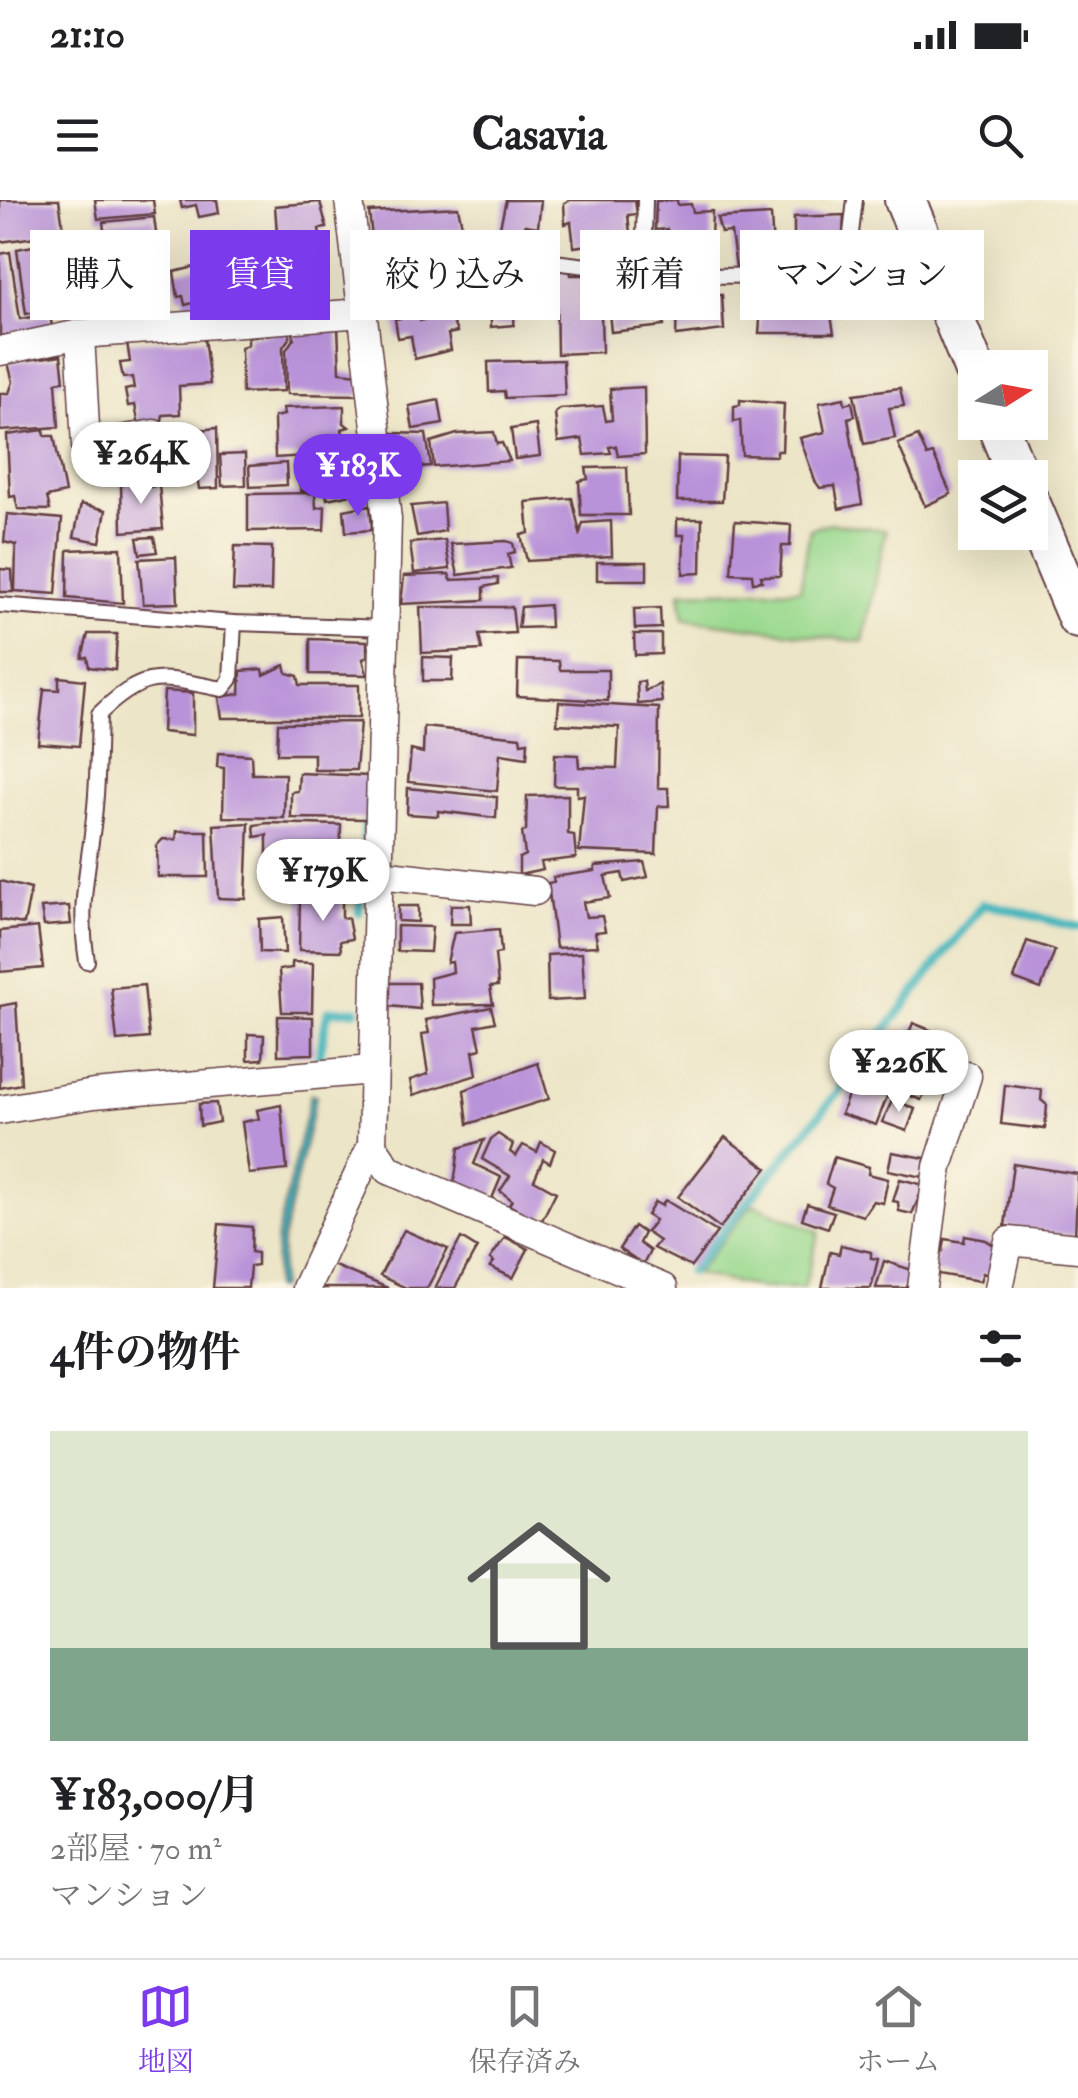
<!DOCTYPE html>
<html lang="ja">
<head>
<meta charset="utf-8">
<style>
  :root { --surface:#fff; --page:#f6f6f6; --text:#202124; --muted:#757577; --line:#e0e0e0; --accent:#7c3aed }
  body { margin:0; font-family:"IM FELL Double Pica","Noto Serif JP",serif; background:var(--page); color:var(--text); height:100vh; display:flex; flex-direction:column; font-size:38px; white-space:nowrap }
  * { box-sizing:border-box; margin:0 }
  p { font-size:32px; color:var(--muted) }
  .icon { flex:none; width:55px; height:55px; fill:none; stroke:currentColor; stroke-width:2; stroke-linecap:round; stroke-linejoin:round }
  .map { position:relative; height:1088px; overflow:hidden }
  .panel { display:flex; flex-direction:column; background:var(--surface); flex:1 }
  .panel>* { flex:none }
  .guide { position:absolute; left:30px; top:30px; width:1020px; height:90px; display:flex; gap:20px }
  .needle { width:65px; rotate:79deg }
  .tools { position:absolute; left:958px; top:150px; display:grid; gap:20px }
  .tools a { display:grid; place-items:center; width:90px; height:90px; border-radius:0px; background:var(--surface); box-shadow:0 10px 40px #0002; font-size:50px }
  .price { position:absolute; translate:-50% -85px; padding:0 22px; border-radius:35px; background:#fff; color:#222; font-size:32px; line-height:65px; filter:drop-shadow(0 2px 5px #0008) }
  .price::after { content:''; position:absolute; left:50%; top:60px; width:30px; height:22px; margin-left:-15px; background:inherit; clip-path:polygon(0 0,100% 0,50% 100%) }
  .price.selected { background:var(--accent); color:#fff }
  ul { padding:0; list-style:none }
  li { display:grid; align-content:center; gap:20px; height:530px; padding:0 50px }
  li span { display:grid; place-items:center; height:310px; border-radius:0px; color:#555 }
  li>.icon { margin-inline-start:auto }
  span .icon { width:180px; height:180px; fill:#fffc; stroke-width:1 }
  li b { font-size:42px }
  h2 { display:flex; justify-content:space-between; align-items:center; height:120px; padding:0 50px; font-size:42px }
  .pill { padding:0 35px; border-radius:0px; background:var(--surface); box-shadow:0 10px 40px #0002; font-size:35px; line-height:90px }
  .pill.selected { background:var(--accent); color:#fff }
  .status { display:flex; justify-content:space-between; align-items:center; height:70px; padding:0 50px; background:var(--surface); direction:ltr }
  .status svg { height:28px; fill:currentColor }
  header { display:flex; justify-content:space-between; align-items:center; height:130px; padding:0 50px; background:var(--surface); font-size:45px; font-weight:800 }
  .tab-bar { display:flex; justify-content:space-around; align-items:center; height:140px; border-top:2px solid var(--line); background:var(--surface); font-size:28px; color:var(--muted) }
  .tab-bar a { display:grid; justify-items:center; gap:5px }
  .tab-bar .selected { color:var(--accent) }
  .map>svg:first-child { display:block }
</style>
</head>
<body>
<div class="status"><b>21:10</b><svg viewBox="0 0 49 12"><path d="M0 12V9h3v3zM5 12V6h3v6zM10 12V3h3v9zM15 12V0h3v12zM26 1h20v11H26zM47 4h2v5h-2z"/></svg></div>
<header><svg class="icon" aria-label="menu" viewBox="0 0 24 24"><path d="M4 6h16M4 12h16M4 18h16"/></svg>Casavia<svg class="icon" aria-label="search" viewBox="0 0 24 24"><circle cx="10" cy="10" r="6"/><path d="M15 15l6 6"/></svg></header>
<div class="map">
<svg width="1078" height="1088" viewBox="0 0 1078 1088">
  <rect width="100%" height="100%" fill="#fcf5e5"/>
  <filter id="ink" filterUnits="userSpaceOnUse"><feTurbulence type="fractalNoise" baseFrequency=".01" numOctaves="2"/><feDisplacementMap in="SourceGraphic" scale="20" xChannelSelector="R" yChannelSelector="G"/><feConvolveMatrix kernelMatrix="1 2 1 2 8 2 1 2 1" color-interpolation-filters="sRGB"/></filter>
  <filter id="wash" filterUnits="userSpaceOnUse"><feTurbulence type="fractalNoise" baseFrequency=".0048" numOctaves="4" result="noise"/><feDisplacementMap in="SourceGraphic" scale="40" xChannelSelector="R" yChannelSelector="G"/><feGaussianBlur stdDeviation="2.25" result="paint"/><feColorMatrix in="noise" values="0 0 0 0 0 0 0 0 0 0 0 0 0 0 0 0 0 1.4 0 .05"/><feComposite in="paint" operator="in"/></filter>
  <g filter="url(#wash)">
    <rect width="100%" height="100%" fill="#ece5c7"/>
    <g fill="#9ad98f" stroke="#727c5d" stroke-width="2.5">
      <polygon points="830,323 886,330 863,442 684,419 680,392 800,389 810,329"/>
      <polygon points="753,1004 819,1032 804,1088 761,1088 695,1074"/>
    </g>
    <polygon fill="#48b7be" stroke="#496b74" stroke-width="2.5" points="311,894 316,896 282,1041 280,1088 274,1088 277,1036"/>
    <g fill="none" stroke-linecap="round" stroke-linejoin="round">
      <g stroke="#48b7be" stroke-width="9">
        <polyline points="363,676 365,626"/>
        <polyline points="359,712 361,696"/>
        <polyline points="319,858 328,811 356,810"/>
        <path d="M690,1072l141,-171 152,-197c34,5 62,17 95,23"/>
      </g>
    </g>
    <g id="blocks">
      <g fill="#b993d9">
        <polygon points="0,0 59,0 64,33 0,42"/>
        <polygon points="95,0 153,0 155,14 98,19"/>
        <polygon points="180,0 217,0 219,13 199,17 196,5 182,8"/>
        <polygon points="506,0 541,0 538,27 525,25 523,43 497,40"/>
        <polygon points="570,0 635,0 637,14 628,15 631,43 611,43 614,54 595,53 594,44 574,47 571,22 565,24 564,3"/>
        <polygon points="677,0 678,5 691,4 693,12 712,11 710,67 667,69 667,29 655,30 656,1"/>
        <polygon points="320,2 327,28 319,29 323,59 265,69 262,50 278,48 275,6"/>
        <polygon points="458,7 463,30 372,38 369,12"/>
        <polygon points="771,15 774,68 736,68 731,32 721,33 717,18"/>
        <polygon points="844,15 842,54 835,59 835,65 794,65 794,17"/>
        <polygon points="154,17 157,41 106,47 103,22"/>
        <polygon points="55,42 64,107 26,114 17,49"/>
        <polygon points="160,47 166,113 131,116 125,102 121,52"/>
        <polygon points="10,52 20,119 50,114 52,127 0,136 0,54"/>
        <polygon points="484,52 485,105 432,107 434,83 438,82 436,75 422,77 422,59"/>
        <polygon points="207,64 209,72 218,70 222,96 185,105 183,96 178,97 174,72"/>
        <polygon points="570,69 571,75 600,75 602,152 557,154 556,89 549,71"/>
        <polygon points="309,70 314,98 272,104 268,75"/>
        <polygon points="254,77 258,102 229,109 224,79"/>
        <polygon points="628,78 631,86 657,83 664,126 611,132 606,83"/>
        <polygon points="401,83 406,110 378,115 373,88"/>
        <polygon points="491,84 516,86 514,125 491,127"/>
        <polygon points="826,87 834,133 759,133 762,95 767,95 767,88"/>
        <polygon points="91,93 95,117 75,120 70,97"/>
        <polygon points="704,95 722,95 724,130 676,136 677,106 705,104"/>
        <polygon points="448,111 457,132 448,134 451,150 415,159 411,136 398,138 395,119 418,115 420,121"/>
        <polygon points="292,127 338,127 340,172 358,174 362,195 287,194 286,150 294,138"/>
        <polygon points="273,129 289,130 290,137 283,147 284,191 242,193 241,147 248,145 248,137 271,134"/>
        <polygon points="204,138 210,184 179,186 180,214 163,215 161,224 139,226 135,205 128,206 125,190 134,188 132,177 123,178 120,163 130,162 127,142"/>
        <polygon points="61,155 64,181 56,182 59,227 0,231 0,193 9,193 13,182 8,163"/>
        <polygon points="563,160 565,195 505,198 504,191 489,192 488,162"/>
        <polygon points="644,187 645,254 618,256 616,246 609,247 611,253 585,255 582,239 558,242 555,213 560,209 603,206 606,221 612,220 610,189"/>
        <polygon points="900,188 904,206 889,208 895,238 864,244 854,194"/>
        <polygon points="844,198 845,204 852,202 855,216 848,218 862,304 839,309 835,286 820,288 815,281 800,238 825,232 819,203"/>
        <polygon points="439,200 443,224 413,229 409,206"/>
        <polygon points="740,200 784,204 782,251 777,251 777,256 742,255 740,220 734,222 734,206 740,205"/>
        <polygon points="344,206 344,223 349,227 342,229 344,239 339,240 338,254 275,258 274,217 284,215 283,208"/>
        <polygon points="536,225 540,256 515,259 511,229"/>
        <polygon points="217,228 218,288 199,289 198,282 170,285 163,234"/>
        <polygon points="44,230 45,236 54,236 65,293 47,297 50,310 18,309 15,296 10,297 7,235"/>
        <polygon points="494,232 497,244 502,243 510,261 434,267 431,242 457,234"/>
        <polygon points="393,233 426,234 431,266 397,269"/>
        <polygon points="918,236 927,256 933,254 951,294 925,306 898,244"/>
        <polygon points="245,254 246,285 222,286 220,255"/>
        <polygon points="678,256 725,257 722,301 677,301"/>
        <polygon points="350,257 362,292 327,299 325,287 301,291 295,266"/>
        <polygon points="286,263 287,285 250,287 249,266"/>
        <polygon points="627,267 629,315 581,315 579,281 588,279 586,268"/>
        <polygon points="148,280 150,287 159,285 163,329 122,332 121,281"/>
        <polygon points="315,293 316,308 325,306 324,330 248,331 248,294"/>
        <polygon points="572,298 580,333 583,323 611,321 612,356 527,361 521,335 529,333 526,302"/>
        <polygon points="443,303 445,331 417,336 411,306"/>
        <polygon points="81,304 106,310 100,342 74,337"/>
        <polygon points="370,305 372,330 346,332 344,310"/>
        <polygon points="7,314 62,319 56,394 15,391 16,345 4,342"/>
        <polygon points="677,319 702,319 701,373 683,374 684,335 677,335"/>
        <polygon points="735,321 791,325 790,346 782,346 780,376 761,376 762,381 753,382 752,374 731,373"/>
        <polygon points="154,337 157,352 140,354 137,338"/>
        <polygon points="445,340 450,369 414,373 410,343"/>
        <polygon points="506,341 513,343 515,352 508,354 511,368 458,375 451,344"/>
        <polygon points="235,346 272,347 271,391 233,391"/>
        <polygon points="121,348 123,403 67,398 68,350"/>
        <polygon points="176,357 178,403 143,404 139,359"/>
        <rect x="597" y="362" width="50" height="18"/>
        <polygon points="0,369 12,370 13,392 0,392"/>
        <polygon points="449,374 451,380 498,378 498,384 484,387 484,400 401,404 404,376"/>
        <polygon points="549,405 550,427 518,428 521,407"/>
        <polygon points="420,407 512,407 515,433 479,435 482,450 422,453"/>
        <polygon points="660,408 661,428 635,429 634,409"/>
        <polygon points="88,434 117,434 115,470 89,467 87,457 82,458"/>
        <polygon points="634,434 661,434 661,454 635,455"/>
        <polygon points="310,439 367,441 367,457 363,459 367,475 310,474"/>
        <polygon points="423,457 453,458 452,481 423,481"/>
        <polygon points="518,460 559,461 560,470 608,470 608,501 517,496"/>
        <polygon points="285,465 287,473 298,476 300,485 359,485 359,518 222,518 219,497 240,494 241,471 263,469 264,475"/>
        <polygon points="59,477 85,480 79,546 38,543 44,489 59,490"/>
        <polygon points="644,481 645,491 660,484 662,502 638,504 637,482"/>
        <polygon points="164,491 193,493 193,535 162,532"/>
        <polygon points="559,502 659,508 658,588 668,588 669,606 658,606 656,654 579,651 584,595 577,596 577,586 554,586 555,554 578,555 579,567 617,568 619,527 557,524"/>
        <polygon points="360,522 356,570 314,570 314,554 277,554 278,523"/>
        <polygon points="424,527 520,537 521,543 528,542 527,558 500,554 497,591 408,582 411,550 423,553"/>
        <polygon points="218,553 251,555 252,574 285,574 284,618 223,617 224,568 217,567"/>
        <polygon points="299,573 369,576 368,619 291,618 291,592 298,591"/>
        <polygon points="408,588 497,597 496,618 438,611 438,616 407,614"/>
        <polygon points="568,595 568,634 574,635 576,658 541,662 543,670 519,675 519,658 525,655 522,632 526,631 527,596"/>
        <polygon points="249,623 246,699 218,698 214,625"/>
        <polygon points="268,623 341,625 340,657 308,657 291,666 267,666 267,635 255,637 254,625"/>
        <polygon points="177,631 207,631 208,677 158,677 157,645 163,639 176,640"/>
        <polygon points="644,662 648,677 624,682 622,673 605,676 610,698 583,702 586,717 602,716 605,731 595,732 598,746 556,748 548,683 554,682 553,677 595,671 595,666"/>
        <polygon points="0,681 31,689 24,724 0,720"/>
        <polygon points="342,696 342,718 348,718 352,739 340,741 341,751 299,750 300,698"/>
        <polygon points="451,705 470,705 471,724 450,724"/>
        <polygon points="69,706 71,724 44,726 41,708"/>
        <polygon points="398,706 418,706 418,722 398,721"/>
        <polygon points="283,717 285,753 260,752 259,719"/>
        <polygon points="397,726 432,727 430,752 397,751"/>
        <polygon points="38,727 43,768 0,772 0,731"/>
        <polygon points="499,729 501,753 495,754 498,786 490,787 493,804 431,805 430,778 453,772 452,762 447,763 454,733"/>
        <polygon points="1027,741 1055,750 1041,789 1014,779"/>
        <polygon points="582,753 585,799 548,801 547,755"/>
        <polygon points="292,762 313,763 312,812 282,812 279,770 292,768"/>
        <polygon points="389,783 418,783 420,809 389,806"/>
        <polygon points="144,785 149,838 117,841 111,788"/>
        <polygon points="16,803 21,884 0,888 0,806"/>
        <polygon points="491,807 495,822 476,826 481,849 473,851 477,875 413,895 410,880 428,874 422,834 429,833 426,820"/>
        <polygon points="278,816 313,817 313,854 278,855"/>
        <polygon points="913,823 952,839 942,864 933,860 928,869 934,876 921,900 881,885 892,862 897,862"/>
        <polygon points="248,834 264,835 263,859 248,860"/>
        <polygon points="538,863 549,899 468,924 464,890"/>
        <polygon points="853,882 888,894 876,925 841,914"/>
        <polygon points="1005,885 1042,890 1041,900 1047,905 1045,929 1001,924"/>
        <polygon points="893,899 915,909 907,931 882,922"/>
        <polygon points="216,903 219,922 200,926 199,904"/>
        <polygon points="281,905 287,970 249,974 242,922 259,919 257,910"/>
        <polygon points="498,934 513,944 510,952 516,956 523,945 537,952 541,942 555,950 550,963 543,959 534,980 556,992 541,1022 509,1005 512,1000 500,991 510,976 482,959 491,939"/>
        <polygon points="725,937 767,968 720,1028 678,997"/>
        <polygon points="484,940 474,964 501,977 491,1001 454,984 459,948"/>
        <polygon points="892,952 925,958 923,977 888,970"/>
        <polygon points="834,957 869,967 868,974 888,979 883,1003 873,1001 863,1016 827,1005 833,988 826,984"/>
        <polygon points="1013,964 1078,974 1075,1036 1005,1026"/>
        <polygon points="900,979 924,985 912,1014 899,1011 898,1002 893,1001"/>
        <polygon points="665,1000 717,1032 691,1067 653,1048 659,1041 646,1032 655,1020 647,1015 655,1002 662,1006"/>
        <polygon points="807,1004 834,1012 828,1028 802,1019"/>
        <polygon points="219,1024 252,1027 251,1052 257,1053 257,1065 250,1066 248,1088 213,1088"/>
        <polygon points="634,1026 644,1033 639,1043 650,1051 643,1065 619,1049"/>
        <polygon points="404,1030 448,1049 427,1088 406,1088 380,1076"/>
        <polygon points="965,1036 986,1040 998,1048 994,1077 983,1073 980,1081 933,1073 937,1051 943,1051 945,1039 964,1042"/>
        <polygon points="505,1037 528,1049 513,1078 490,1067 494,1062 490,1059"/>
        <polygon points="461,1038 477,1048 455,1088 435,1088"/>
        <polygon points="841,1045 871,1052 871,1058 878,1059 871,1088 822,1088 830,1052 839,1054"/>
        <polygon points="884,1061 912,1070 907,1088 876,1088"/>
        <polygon points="332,1065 388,1088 321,1088"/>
      </g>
    </g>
  </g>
  <g filter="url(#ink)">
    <use href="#blocks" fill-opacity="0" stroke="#623d42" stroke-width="2.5"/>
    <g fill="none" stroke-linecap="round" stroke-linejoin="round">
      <g stroke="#623d42" stroke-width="18">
        <g id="lane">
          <polyline points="357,52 474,39 537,60 670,76 846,75 855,0"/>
          <polyline points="643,73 645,0"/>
          <polyline points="0,405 234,423 388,428"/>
          <path d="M87,761c-10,-61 3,-95 8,-154 3,-30 3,-62 4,-93 49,-47 62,-36 124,-25l8,-10 3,-56"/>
        </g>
      </g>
      <g stroke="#623d42" stroke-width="31">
        <g id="street">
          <polyline points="80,134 86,246 154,234"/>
          <polyline points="0,151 80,134 363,113"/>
          <polyline points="379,674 535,691"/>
          <polyline points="0,910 94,894 372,870"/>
          <polyline points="372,945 389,970 663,1088"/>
          <polyline points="306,1088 372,945 387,319 349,0"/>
          <polyline points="922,1088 938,967 967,876"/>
          <polyline points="999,1088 1009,1041 1078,1048"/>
        </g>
      </g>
      <g stroke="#623d42" stroke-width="44">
        <g id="secondary">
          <polyline points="905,0 975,171"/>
          <polyline points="996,222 1019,278"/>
          <polyline points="1030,304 1078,418"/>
        </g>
      </g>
      <use href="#lane" stroke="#fff" stroke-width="14"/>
      <use href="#street" stroke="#fff" stroke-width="28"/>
      <use href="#secondary" stroke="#fff" stroke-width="40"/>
    </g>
  </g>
</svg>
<div class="tools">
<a><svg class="needle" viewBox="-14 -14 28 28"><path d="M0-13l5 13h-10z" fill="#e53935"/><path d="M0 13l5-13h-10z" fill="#757577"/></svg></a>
<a><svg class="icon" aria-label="layers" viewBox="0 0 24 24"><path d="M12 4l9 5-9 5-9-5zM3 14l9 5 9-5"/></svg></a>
</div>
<b class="price" style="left:141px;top:307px">¥264K</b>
<b class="price selected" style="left:358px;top:319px">¥183K</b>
<b class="price" style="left:323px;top:724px">¥179K</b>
<b class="price" style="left:899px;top:915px">¥226K</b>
<div class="guide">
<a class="pill">購入</a>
<a class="pill selected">賃貸</a>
<a class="pill">絞り込み</a>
<a class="pill">新着</a>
<a class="pill">マンション</a>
</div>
</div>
<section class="panel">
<h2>4件の物件<svg class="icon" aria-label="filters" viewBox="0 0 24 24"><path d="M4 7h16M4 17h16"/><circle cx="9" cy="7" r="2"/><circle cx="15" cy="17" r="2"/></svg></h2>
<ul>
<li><span style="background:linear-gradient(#dfe7d0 70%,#7fa58c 0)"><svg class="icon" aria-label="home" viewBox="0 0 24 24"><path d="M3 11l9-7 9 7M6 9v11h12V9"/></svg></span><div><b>¥183,000/月</b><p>2部屋 · 70 m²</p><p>マンション</p></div></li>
</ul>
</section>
<nav class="tab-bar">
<a class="selected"><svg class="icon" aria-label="map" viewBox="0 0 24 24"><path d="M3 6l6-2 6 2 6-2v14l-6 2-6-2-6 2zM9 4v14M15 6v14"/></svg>地図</a>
<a><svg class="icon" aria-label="saved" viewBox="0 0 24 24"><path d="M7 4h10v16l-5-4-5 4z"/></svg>保存済み</a>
<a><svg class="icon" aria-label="home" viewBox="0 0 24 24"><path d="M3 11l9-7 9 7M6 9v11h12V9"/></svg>ホーム</a>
</nav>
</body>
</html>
